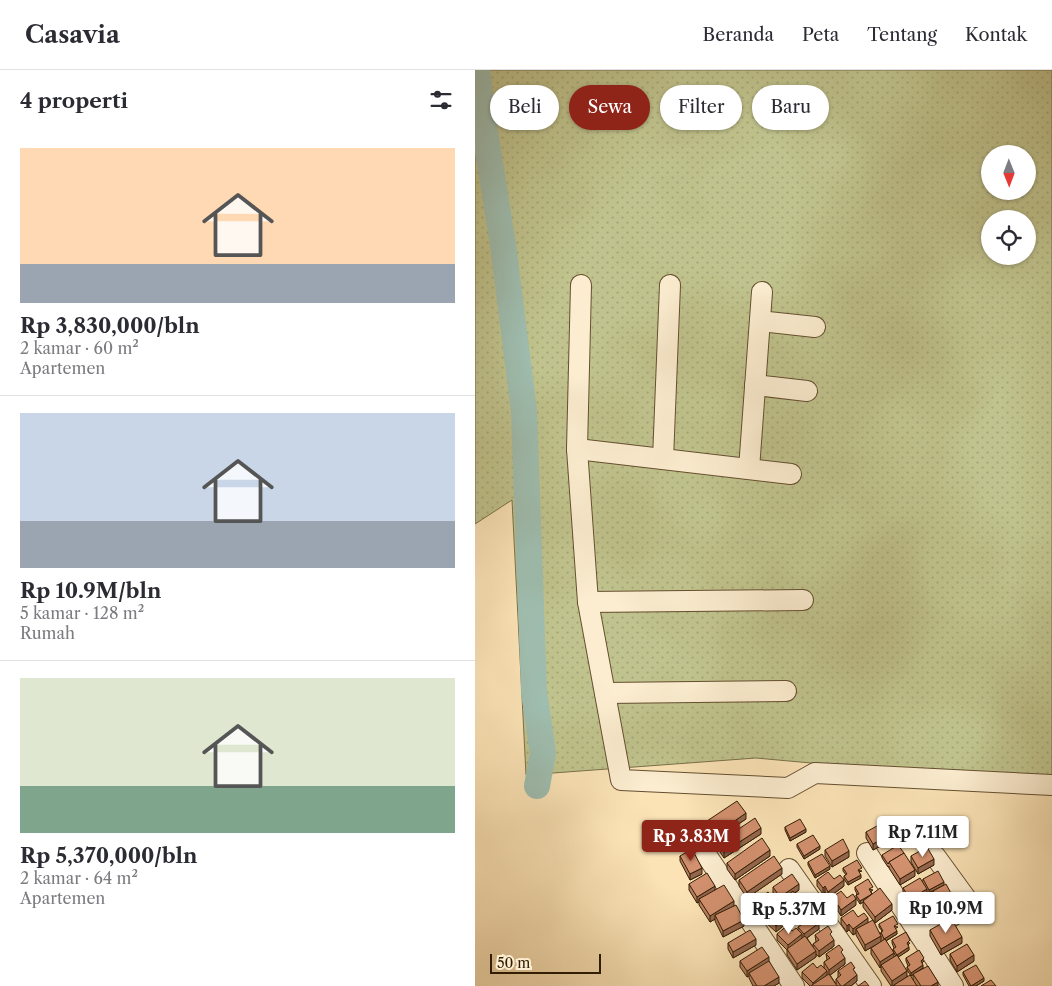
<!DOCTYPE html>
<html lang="id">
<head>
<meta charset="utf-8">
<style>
  :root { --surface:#fff; --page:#f7f7f7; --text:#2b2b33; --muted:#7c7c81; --line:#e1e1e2; --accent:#8f2418 }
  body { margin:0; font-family:"Libre Caslon Text",serif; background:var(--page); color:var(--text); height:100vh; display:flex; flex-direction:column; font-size:19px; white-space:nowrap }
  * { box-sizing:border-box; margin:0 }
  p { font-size:16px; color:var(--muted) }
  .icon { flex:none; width:28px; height:28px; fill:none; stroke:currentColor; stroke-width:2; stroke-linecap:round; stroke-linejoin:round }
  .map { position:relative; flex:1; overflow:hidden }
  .side { display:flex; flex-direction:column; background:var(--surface); width:475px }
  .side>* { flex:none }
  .guide { position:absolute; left:15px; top:15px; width:475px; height:45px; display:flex; gap:10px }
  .needle { width:32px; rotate:179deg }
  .controls { position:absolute; left:506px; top:75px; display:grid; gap:10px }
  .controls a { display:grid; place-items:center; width:55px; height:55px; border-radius:50%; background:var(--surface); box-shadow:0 1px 4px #0004; font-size:25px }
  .scale { position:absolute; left:15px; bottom:12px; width:111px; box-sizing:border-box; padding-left:5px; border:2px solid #331e04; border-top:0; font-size:14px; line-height:18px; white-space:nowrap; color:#331e04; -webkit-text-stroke:4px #fcedd0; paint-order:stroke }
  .price { position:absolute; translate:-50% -42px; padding:0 11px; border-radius:5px; background:#fff; color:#222; font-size:16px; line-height:32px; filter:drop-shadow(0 1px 2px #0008) }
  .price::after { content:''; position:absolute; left:50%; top:30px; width:15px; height:11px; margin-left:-8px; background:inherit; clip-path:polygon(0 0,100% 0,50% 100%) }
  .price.active { background:var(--accent); color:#fff }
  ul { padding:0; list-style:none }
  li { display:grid; align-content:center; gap:10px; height:265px; padding:0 20px }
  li+li { border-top:1px solid var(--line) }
  li span { display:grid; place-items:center; height:155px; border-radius:0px; color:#555 }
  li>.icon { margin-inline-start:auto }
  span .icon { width:90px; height:90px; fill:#fffc; stroke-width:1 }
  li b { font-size:21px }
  h2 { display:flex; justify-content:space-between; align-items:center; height:60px; padding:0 20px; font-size:21px }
  .chip { padding:0 18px; border-radius:22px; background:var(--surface); box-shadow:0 1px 4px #0004; font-size:18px; line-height:45px }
  .chip.active { background:var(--accent); color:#fff }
  header { display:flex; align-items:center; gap:30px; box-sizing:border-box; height:70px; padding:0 25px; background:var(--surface); border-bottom:1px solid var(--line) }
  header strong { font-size:24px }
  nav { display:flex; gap:28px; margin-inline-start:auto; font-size:18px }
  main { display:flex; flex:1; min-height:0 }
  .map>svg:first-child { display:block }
</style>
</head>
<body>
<header>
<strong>Casavia</strong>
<nav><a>Beranda</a><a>Peta</a><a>Tentang</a><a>Kontak</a></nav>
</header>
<main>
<section class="side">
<h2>4 properti<svg class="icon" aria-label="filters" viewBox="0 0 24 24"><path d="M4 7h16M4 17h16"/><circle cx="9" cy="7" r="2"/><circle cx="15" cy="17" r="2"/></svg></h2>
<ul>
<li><span style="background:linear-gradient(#ffd9b3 75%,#9aa5b1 0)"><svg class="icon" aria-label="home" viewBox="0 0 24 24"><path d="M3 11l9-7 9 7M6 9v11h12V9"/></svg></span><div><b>Rp 3,830,000/bln</b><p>2 kamar · 60 m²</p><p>Apartemen</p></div></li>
<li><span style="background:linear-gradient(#c9d6e8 70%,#9aa5b1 0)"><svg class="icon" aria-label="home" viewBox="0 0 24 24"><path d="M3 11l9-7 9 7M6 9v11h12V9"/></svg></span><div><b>Rp 10.9M/bln</b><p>5 kamar · 128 m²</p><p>Rumah</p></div></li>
<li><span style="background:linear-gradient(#dfe7d0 70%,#7fa58c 0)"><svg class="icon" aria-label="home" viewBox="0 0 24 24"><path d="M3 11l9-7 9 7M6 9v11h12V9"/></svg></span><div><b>Rp 5,370,000/bln</b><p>2 kamar · 64 m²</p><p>Apartemen</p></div></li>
</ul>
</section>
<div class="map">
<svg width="577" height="916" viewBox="0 0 577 916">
  <defs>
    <pattern id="grass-dots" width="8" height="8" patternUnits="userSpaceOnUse" patternTransform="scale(1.25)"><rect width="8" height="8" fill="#c0c38d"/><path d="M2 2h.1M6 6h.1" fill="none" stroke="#a5a778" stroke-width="1.8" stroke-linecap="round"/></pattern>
  </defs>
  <rect width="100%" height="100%" fill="#fbe3b6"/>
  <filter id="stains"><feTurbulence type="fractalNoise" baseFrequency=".004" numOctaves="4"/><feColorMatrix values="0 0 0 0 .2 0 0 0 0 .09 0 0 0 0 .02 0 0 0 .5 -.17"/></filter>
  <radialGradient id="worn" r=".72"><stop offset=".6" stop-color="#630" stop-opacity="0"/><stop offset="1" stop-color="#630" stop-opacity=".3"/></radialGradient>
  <path fill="url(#grass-dots)" stroke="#7a7048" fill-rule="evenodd" d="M0,0h577v715l-296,-27 -230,17 -14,-275 -37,24zM515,84h37v37h-37zM515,149h37v37h-37z"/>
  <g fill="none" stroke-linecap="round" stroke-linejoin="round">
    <polyline stroke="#9fbeb0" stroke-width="26" points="2,0 9,56 28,175 49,341 59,622 68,683 62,716"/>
    <g stroke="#654f30" stroke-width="22">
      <g id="minor">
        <polyline points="106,215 102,379 113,532 146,710 313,718 340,703 577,715"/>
        <polyline points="285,251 340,257"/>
        <polyline points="280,315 332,321"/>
        <polyline points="102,379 316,404"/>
        <polyline points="188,389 195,215"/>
        <polyline points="274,399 287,222"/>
        <polyline points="113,532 328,530"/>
        <polyline points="130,623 311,621"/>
        <polyline points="224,774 319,916"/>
        <polyline points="392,783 478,916"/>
        <polyline points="314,799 396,916"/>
        <polyline points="445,865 487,840 491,837 492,830 460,786"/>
      </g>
    </g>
    <use href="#minor" stroke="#fcedd0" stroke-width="20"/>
  </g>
  <g fill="#b57d5f" stroke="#331e04">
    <polygon points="271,749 238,771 229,759 229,753"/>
    <polygon points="310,757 331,762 315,771 310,760"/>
    <polygon points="391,762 417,770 398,780 391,768"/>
    <polygon points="286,764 249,788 243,779 243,773"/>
    <polygon points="322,774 345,779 329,789 322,777"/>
    <polygon points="350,780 374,787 357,797 350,786"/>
    <polygon points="407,785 440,806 425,815 414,798 414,796 413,797 407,788"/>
    <polygon points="205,786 227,804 215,810 205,791"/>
    <polygon points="295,786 260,810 252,799 252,793"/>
    <polygon points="436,786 459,795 443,804 436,792"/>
    <polygon points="333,792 355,799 340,808 333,795"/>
    <polygon points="368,798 387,801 384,802 386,808 373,815 369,809 369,806 371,805 368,801"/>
    <polygon points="307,804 272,828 264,816 264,810"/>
    <polygon points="359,809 369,816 353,828 350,822 348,824 342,816 342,810"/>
    <polygon points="448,809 469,815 477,828 464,835 462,832 462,837 441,848 435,838 435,835 428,824 428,818 448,811"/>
    <polygon points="214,814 240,820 259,835 269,856 248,867 240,851 240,849 235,852 224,835 224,832 222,833 214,820"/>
    <polygon points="298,817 324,820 320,823 330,842 317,852 314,847 314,851 301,862 289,851 289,845 298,837 289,844 282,833 282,830 301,836 300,836 305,842 308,839 306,836 306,832 305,833 298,823"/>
    <polygon points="380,817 398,820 396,821 397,824 417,840 400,853 388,837 388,832 385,834 381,828 381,825 382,824 380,820"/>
    <polygon points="372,828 381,835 366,846 363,841 361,842 355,835 355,829"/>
    <polygon points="383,847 393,853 406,864 406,862 407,861 404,857 404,854 423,857 420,859 422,864 411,871 419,887 421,886 418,882 418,879 419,878 417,873 417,870 435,873 433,875 434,880 423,887 432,906 438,910 438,904 463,916 416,916 406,901 406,897 405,898 396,884 396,878 400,875 390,881 381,865 381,863 378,865 374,860 372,862 366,854 366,848"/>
    <polygon points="325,848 342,850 344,859 332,868 338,877 338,874 341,872 340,865 357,867 359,876 344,887 341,884 341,887 322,900 312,885 312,880 302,870 302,864 323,860 323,857 326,855"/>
    <polygon points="455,860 487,873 466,885 455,866"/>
    <polygon points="253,873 281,875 258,888 253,879"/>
    <polygon points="351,884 368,885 370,894 355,905 361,914 361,909 363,907 363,901 380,902 382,911 376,916 335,916 327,908 327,902 342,898 349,898 349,892 352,890"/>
    <polygon points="475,884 499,891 482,902 475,890"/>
    <polygon points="431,888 449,891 447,893 448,898 436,906 432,900 432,897 433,896 431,891"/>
    <polygon points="265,891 294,891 304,913 299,916 278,916 274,908 274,906 272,907 265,897"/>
    <polygon points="488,902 509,911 501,916 494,916 488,905"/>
  </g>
  <g fill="#94664e" stroke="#331e04">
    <polygon points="271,743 271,749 238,771 238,766"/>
    <polygon points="286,758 286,764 249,788 249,782"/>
    <polygon points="331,759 331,762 315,771 315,768"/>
    <polygon points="417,764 417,770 398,780 398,774"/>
    <polygon points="345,776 345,779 329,789 329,786"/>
    <polygon points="295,780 295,786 260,810 260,804"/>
    <polygon points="374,781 374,787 357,797 357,791"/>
    <polygon points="459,789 459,795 443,804 443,798"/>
    <polygon points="355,796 355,799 340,808 340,805"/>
    <polygon points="227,798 227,804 215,810 215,804"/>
    <polygon points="307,798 307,804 272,828 272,822"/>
    <polygon points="440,800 440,806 425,815 425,809"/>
    <polygon points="386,805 386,808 373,815 373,812"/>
    <polygon points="369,810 369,816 353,828 353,822"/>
    <polygon points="469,812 469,815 454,823 454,820"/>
    <polygon points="324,814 324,820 307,831 306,830 306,832 305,833 305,827"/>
    <polygon points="240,816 240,822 224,829 224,832 222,833 222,827"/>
    <polygon points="350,816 350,822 348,824 348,818"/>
    <polygon points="452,819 452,825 435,832 435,835 435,829"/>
    <polygon points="397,824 397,827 385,834 385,831"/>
    <polygon points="477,825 477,828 464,835 464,832"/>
    <polygon points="381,829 381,835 366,846 366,840"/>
    <polygon points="259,831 259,837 240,845 240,849 235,852 235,846"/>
    <polygon points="462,831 462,837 441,848 441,842"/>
    <polygon points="301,833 301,836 289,844 289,841"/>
    <polygon points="417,834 417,840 400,853 400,847"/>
    <polygon points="363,835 363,841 361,842 361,836"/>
    <polygon points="330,837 330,842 317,852 317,846"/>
    <polygon points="314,845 314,851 301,862 301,856"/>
    <polygon points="393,848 393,854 381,859 381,863 378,865 378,859"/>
    <polygon points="269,850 269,856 248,867 248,861"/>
    <polygon points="344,853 344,859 329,870 329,864"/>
    <polygon points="374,854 374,860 372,862 372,856"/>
    <polygon points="422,861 422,864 409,872 409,869"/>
    <polygon points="327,864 327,870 313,881 313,875"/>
    <polygon points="406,866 406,872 390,881 390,875"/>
    <polygon points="487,867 487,873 466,885 466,879"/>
    <polygon points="281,869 281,875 258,888 258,882"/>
    <polygon points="359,870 359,876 344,887 344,881"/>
    <polygon points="434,877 434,880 422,888 422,885"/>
    <polygon points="341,881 341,887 322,900 322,894"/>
    <polygon points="419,883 419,889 406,895 406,897 405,898 405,892"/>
    <polygon points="499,885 499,891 482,902 482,896"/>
    <polygon points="294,887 294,893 274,903 274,906 272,907 272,901"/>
    <polygon points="370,888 370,894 354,906 354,900"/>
    <polygon points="448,895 448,898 436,906 436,903"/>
    <polygon points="352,901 352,907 338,916 338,913"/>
    <polygon points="432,901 432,907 418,916 417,916 417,911"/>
    <polygon points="382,905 382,911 376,916 368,916"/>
    <polygon points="304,907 304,913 299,916 289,916"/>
    <polygon points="509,908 509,911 501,916 496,916"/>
    <polygon points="463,912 463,916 456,916"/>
  </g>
  <g fill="#d3916f" stroke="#331e04">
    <polygon points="262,731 271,743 238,766 229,753"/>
    <polygon points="280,748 286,758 249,782 243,773"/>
    <polygon points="325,749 331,759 315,768 310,757"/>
    <polygon points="411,751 417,764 398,774 391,762"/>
    <polygon points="338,765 345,776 329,786 322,774"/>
    <polygon points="287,768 295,780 260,804 252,793"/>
    <polygon points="368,769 374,781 357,791 350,780"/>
    <polygon points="423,775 429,783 414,792 414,793 413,794 407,785"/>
    <polygon points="452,777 459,789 443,798 436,786"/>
    <polygon points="217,779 227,798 215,804 205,786"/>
    <polygon points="429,783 440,800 425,809 414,792"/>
    <polygon points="347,784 355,796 340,805 333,792"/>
    <polygon points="299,786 307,798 272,822 264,810"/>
    <polygon points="382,790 387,798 383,800 386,805 373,812 369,806 372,804 368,798"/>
    <polygon points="463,801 469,812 454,820 448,809"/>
    <polygon points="353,802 359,809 365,805 369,810 353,822 350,816 348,818 342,810"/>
    <polygon points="232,803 240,816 222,827 214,814"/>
    <polygon points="317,804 324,814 305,827 298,817"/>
    <polygon points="445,808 452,819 435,829 428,818"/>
    <polygon points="393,809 398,817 394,819 397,824 385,831 381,825 384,824 380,817"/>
    <polygon points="471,814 477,825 464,832 458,821"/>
    <polygon points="249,815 259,831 235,846 224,829"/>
    <polygon points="405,818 417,834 400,847 388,831"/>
    <polygon points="318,821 330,837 317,846 306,830"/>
    <polygon points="366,821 372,828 378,824 381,829 366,840 363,835 361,836 355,829"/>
    <polygon points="457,821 462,831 441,842 435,832"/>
    <polygon points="293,822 301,833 289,841 282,830"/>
    <polygon points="261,835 269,850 248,861 240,845"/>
    <polygon points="300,836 305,842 309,838 314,845 301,856 289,845"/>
    <polygon points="338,839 342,845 340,847 344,853 329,864 323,857 329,853 325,848"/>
    <polygon points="378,840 383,847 389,843 393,848 378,859 374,854 372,856 366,848"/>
    <polygon points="418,846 423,854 419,856 422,861 409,869 406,862 408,861 404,854"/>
    <polygon points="476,848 487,867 466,879 455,860"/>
    <polygon points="398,850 406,866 390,875 381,859"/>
    <polygon points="313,855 317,861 321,858 327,864 313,875 302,864"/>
    <polygon points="353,856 357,862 355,864 359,870 344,881 338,874 344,870 340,865"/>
    <polygon points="275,860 281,869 258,882 253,873"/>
    <polygon points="431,862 435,870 432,873 434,877 422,885 418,879 421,877 417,870"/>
    <polygon points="330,866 341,881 322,894 312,879"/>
    <polygon points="410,869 419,883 405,892 396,878"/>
    <polygon points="492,874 499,885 482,896 475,884"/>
    <polygon points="364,875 368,880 366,882 370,888 354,900 349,892 355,888 351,884"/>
    <polygon points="287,877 294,887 272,901 265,891"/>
    <polygon points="444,880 449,888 446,891 448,895 436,903 432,897 435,895 431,888"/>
    <polygon points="422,885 432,901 417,911 406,895"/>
    <polygon points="294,891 304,907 289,916 282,916 274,903"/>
    <polygon points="376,892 380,898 378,899 382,905 368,916 366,916 361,909 366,905 363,901"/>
    <polygon points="338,893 342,898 346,895 352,901 338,913 327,902"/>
    <polygon points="501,895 509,908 496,916 488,902"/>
    <polygon points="453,896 463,912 456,916 446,916 438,904"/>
    <polygon points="354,904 362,916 337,916 337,915"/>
    <polygon points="435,905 442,916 420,916 419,915"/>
    <polygon points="516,910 521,916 506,916"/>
    <polygon points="390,911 394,916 383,916"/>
  </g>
  <rect width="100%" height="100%" filter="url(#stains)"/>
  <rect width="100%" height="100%" fill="url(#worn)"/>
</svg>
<div class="controls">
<a><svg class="needle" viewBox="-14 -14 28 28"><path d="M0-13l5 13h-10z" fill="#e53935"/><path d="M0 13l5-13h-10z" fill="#7c7c81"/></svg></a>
<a><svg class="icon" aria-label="locate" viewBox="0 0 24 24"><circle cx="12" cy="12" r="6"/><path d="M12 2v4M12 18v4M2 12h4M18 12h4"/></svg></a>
</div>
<div class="scale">50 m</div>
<b class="price" style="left:448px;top:788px">Rp 7.11M</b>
<b class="price active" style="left:216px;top:792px">Rp 3.83M</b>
<b class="price" style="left:471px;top:864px">Rp 10.9M</b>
<b class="price" style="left:314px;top:865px">Rp 5.37M</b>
<div class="guide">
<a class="chip">Beli</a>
<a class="chip active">Sewa</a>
<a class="chip">Filter</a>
<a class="chip">Baru</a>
</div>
</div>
</main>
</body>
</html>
